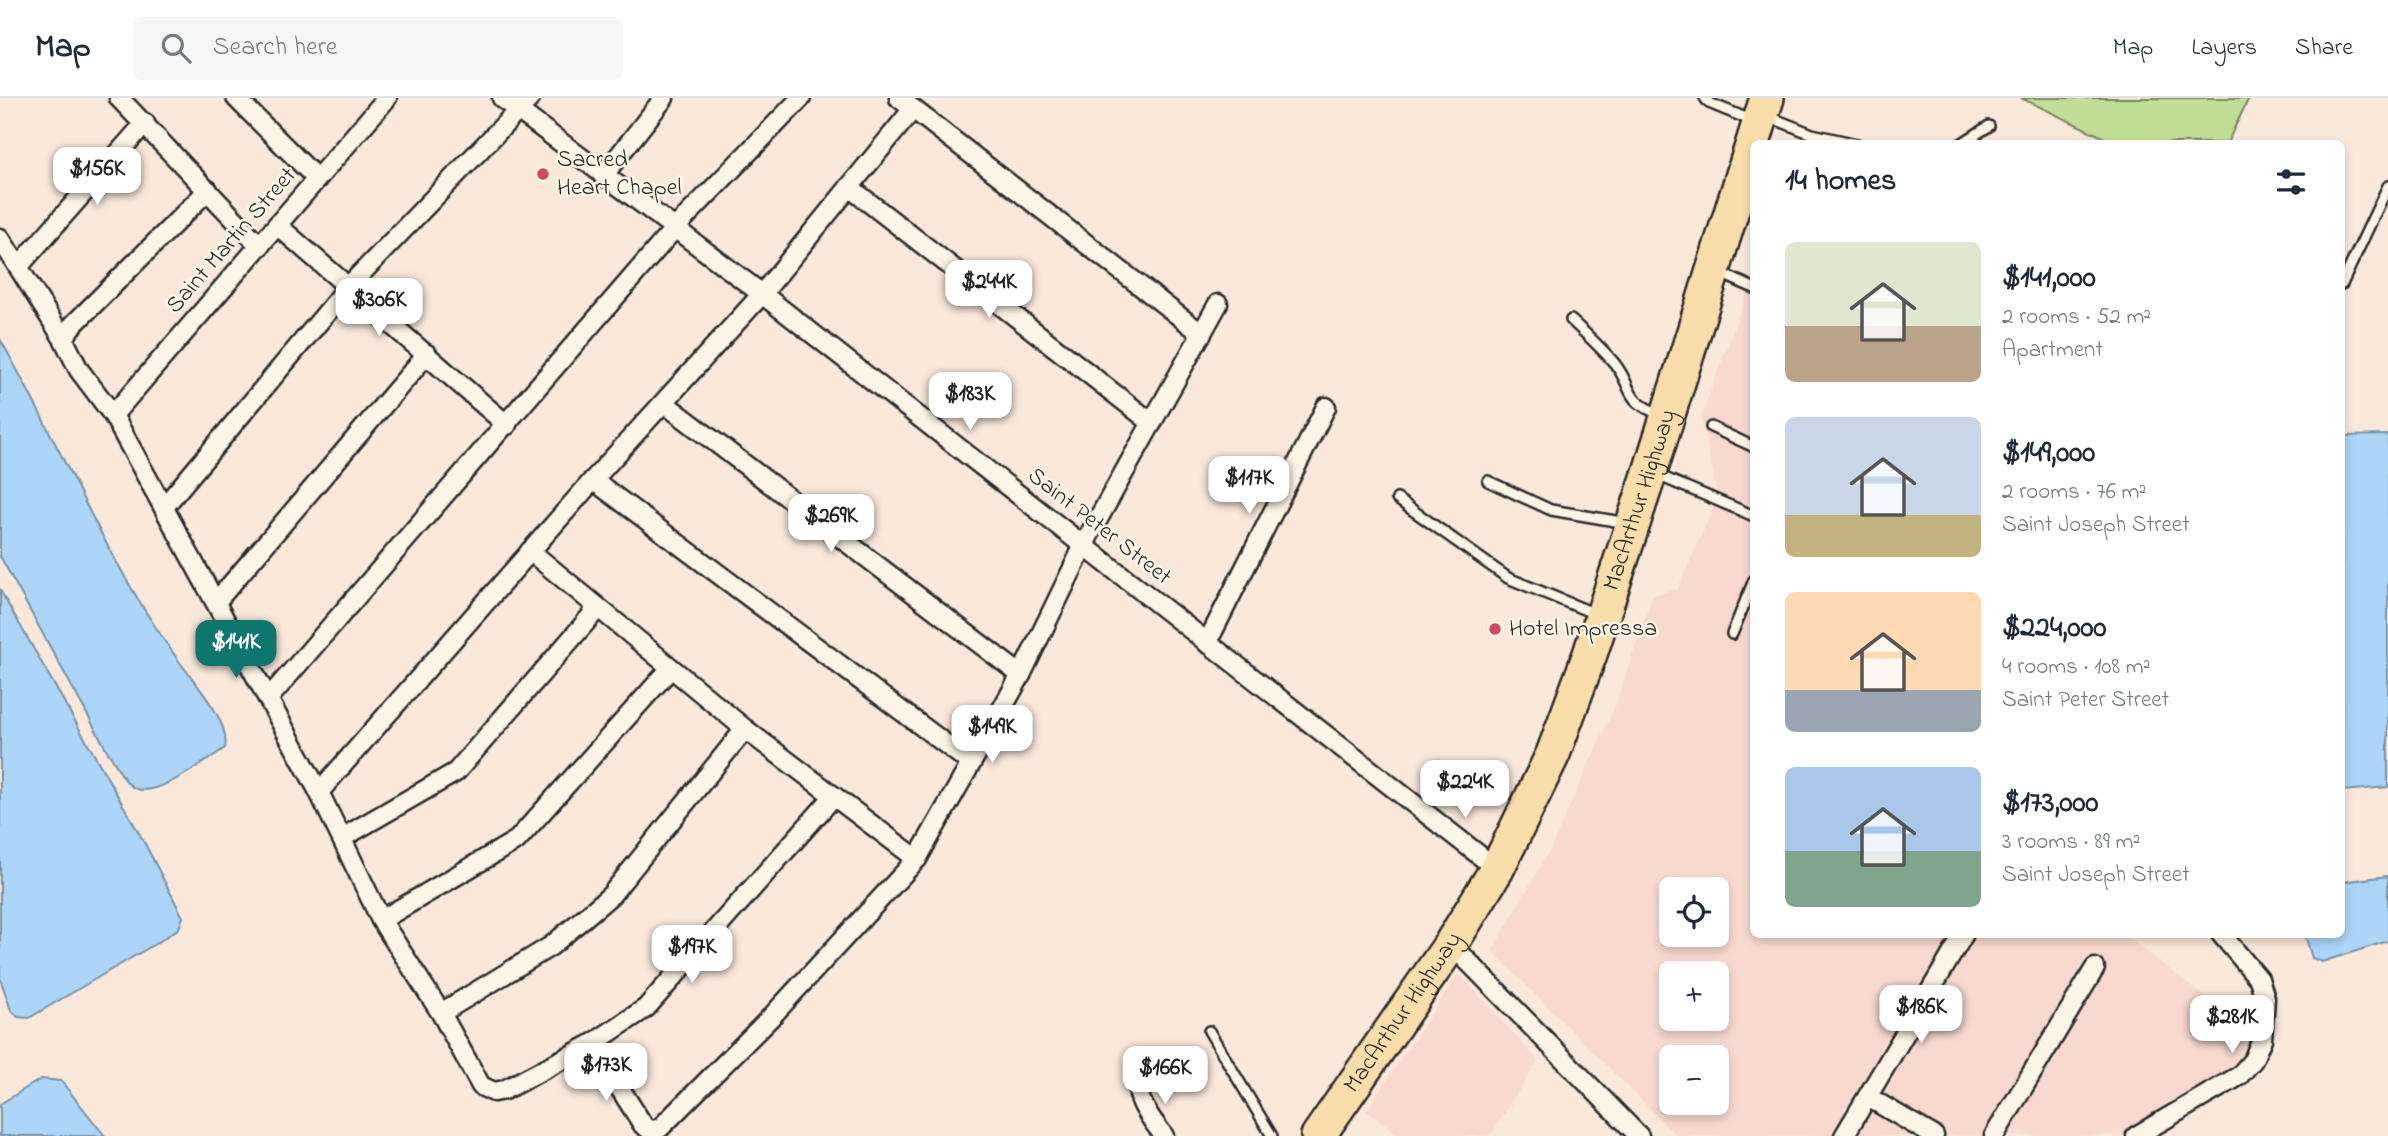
<!DOCTYPE html>
<html lang="en">
<head>
<meta charset="utf-8">
<style>
  :root { --surface:#fff; --page:#f6f6f7; --text:#1f2937; --muted:#747a83; --line:#e0e1e3; --accent:#0f766e }
  body { margin:0; font-family:"Indie Flower",sans-serif; background:var(--page); color:var(--text); height:100vh; display:flex; flex-direction:column; font-size:26px; white-space:nowrap }
  * { box-sizing:border-box; margin:0 }
  p { font-size:23px; color:var(--muted) }
  .icon { flex:none; width:38px; height:38px; fill:none; stroke:currentColor; stroke-width:2; stroke-linecap:round; stroke-linejoin:round }
  .map { position:relative; flex:1; overflow:hidden }
  .side { position:absolute; left:1750px; top:42px; width:595px; height:798px; display:flex; flex-direction:column; background:var(--surface); border-radius:10px; box-shadow:0 4px 10px #0003 }
  .side>* { flex:none }
  .buttons { position:absolute; left:1659px; top:779px; display:grid; gap:14px }
  .buttons a { display:grid; place-items:center; width:70px; height:70px; border-radius:10px; background:var(--surface); box-shadow:0 4px 10px #0003; font-size:35px }
  .price { position:absolute; translate:-50% -60px; padding:0 16px; border-radius:14px; background:#fff; color:#222; font-size:23px; line-height:46px; filter:drop-shadow(0 2px 4px #0008) }
  .price::after { content:''; position:absolute; left:50%; top:42px; width:21px; height:16px; margin-left:-10px; background:inherit; clip-path:polygon(0 0,100% 0,50% 100%) }
  .price.on { background:var(--accent); color:#fff }
  ul { padding:0; list-style:none }
  li { display:flex; align-items:center; gap:21px; height:175px; padding:0 35px }
  li span { display:grid; place-items:center; flex:none; width:196px; height:140px; border-radius:10px; color:#555 }
  li>.icon { margin-inline-start:auto }
  span .icon { width:84px; height:84px; fill:#fffc; stroke-width:1 }
  li b { font-size:30px }
  h2 { display:flex; justify-content:space-between; align-items:center; height:84px; padding:0 35px; font-size:30px }
  header { display:flex; align-items:center; gap:42px; box-sizing:border-box; height:98px; padding:0 35px; background:var(--surface); border-bottom:2px solid var(--line) }
  header strong { font-size:33px }
  nav { display:flex; gap:38px; margin-inline-start:auto; font-size:24px }
  .search { width:490px; height:63px; background:var(--page); display:flex; align-items:center; gap:18px; box-sizing:border-box; padding:0 24px; border-radius:10px; color:var(--muted); font-size:26px }
  .map>svg:first-child { display:block }
</style>
</head>
<body>
<header>
<strong>Map</strong>
<div class="search"><svg class="icon" aria-label="search" viewBox="0 0 24 24"><circle cx="10" cy="10" r="6"/><path d="M15 15l6 6"/></svg>Search here</div>
<nav><a>Map</a><a>Layers</a><a>Share</a></nav>
</header>
<div class="map">
<svg width="2388" height="1038" viewBox="0 0 2388 1038">
  <rect width="100%" height="100%" fill="#fae8db"/>
  <filter id="ink" filterUnits="userSpaceOnUse"><feTurbulence type="fractalNoise" baseFrequency=".0143" numOctaves="2"/><feDisplacementMap in="SourceGraphic" scale="14" xChannelSelector="R" yChannelSelector="G"/><feConvolveMatrix kernelMatrix="1 2 1 2 8 2 1 2 1" color-interpolation-filters="sRGB"/></filter>
  <g filter="url(#ink)">
    <g fill="#f7d9cf" fill-rule="evenodd">
      <path d="M1753,179l1,657 370,1 132,100 -11,27 -122,74h-446l-185,-185 60,-105 63,-140 38,-111 25,-6 40,-92 -17,-80zM1671,791h46v45h-46zM1671,875h46v45h-46zM1671,959h46v45h-46z"/>
      <polygon points="1459,876 1538,963 1490,1038 1402,1038 1366,1013"/>
    </g>
    <polygon fill="#c2dd95" stroke="#768460" stroke-width="2" points="2021,0 2249,0 2227,45 2115,45"/>
    <g fill="#acd5f7" stroke="#7891a5" stroke-width="2">
      <path d="M0,241c60,104 105,220 176,318 16,23 55,64 49,91 -18,12 -74,55 -94,38 -9,-7 -15,-22 -22,-32l-109,-198z"/>
      <polygon points="2388,337 2388,689 2342,693 2342,338"/>
      <polygon points="0,492 143,742 183,819 179,830 160,843 29,920 18,919 11,912 0,880"/>
      <polygon points="2388,778 2388,843 2322,864 2312,860 2305,837 2342,836 2342,784"/>
      <polygon points="41,981 61,983 105,1038 0,1038 0,1006"/>
    </g>
    <g fill="none" stroke-linecap="round" stroke-linejoin="round">
      <g stroke="#2b2b2b" stroke-width="14">
        <g id="lane">
          <polyline points="1705,0 1709,5 1753,23"/>
          <polyline points="1767,18 1812,36 1857,46"/>
          <polyline points="1961,46 1989,28"/>
          <polyline points="1720,175 1754,190"/>
          <polyline points="2342,186 2388,88"/>
          <path d="M1571,222c15,14 31,28 44,44 20,26 7,36 47,51"/>
          <polyline points="1711,329 1754,349"/>
          <polyline points="1655,376 1754,418"/>
          <polyline points="1488,383 1551,412 1627,425"/>
          <polyline points="1397,401 1508,480 1598,517"/>
          <polyline points="1732,536 1754,482"/>
          <polyline points="1209,933 1272,1038"/>
        </g>
      </g>
      <g stroke="#2b2b2b" stroke-width="23">
        <g id="street">
          <polyline points="119,0 260,148"/>
          <polyline points="236,0 317,81"/>
          <polyline points="502,0 762,196 1497,771"/>
          <polyline points="899,0 1202,236"/>
          <polyline points="603,78 664,0"/>
          <polyline points="849,89 1152,325"/>
          <polyline points="277,127 507,327"/>
          <polyline points="0,140 64,242 79,272 113,317 319,694 381,822 441,915 481,988 494,994 504,992 592,946 646,910 834,698"/>
          <polyline points="19,168 145,25"/>
          <polyline points="64,242 70,230 208,92"/>
          <polyline points="664,305 1021,577"/>
          <polyline points="113,317 387,0"/>
          <polyline points="593,382 971,665"/>
          <polyline points="164,409 349,188 530,0"/>
          <polyline points="530,453 745,631 917,761"/>
          <polyline points="216,504 427,256"/>
          <polyline points="1207,545 1326,309"/>
          <polyline points="268,601 674,131 801,0"/>
          <polyline points="319,694 593,382 762,196 913,11"/>
          <polyline points="342,740 456,674 598,510"/>
          <polyline points="381,822 517,742 671,570"/>
          <polyline points="1451,846 1639,1038"/>
          <polyline points="441,915 551,848 611,797 745,631"/>
          <polyline points="592,946 643,1027 652,1033 660,1030 772,918 917,761 1021,577 1088,439 1218,206"/>
          <path d="M1140,978c-9,20 13,45 24,60"/>
          <polyline points="1868,999 1934,1038"/>
          <polyline points="1844,1038 1964,836"/>
          <polyline points="1994,1038 2095,870"/>
          <polyline points="2136,1038 2239,978 2253,962 2262,941 2265,900 2259,881 2221,836"/>
        </g>
      </g>
      <g stroke="#2b2b2b" stroke-width="38">
        <g id="highway">
          <path id="s1" d="M1318,1038l133,-192 46,-75 56,-115 37,-100 60,-182 117,-374"/>
        </g>
      </g>
      <use href="#lane" stroke="#fcf5e5" stroke-width="9"/>
      <use href="#street" stroke="#fcf5e5" stroke-width="18"/>
      <use href="#highway" stroke="#f9deab" stroke-width="33"/>
    </g>
  </g>
  <g fill="#d1495b" stroke="#fcf5e5" stroke-width="2.5">
    <circle cx="543" cy="76" r="7"/>
    <circle cx="1495" cy="531" r="7"/>
  </g>
  <g text-anchor="middle" dominant-baseline="central" stroke-width="5" stroke-linejoin="round" paint-order="stroke">
    <g font-size="24" fill="#2b2b2b" stroke="#fcf5e5" text-anchor="start">
      <text x="557" y="62">Sacred<tspan x="557" dy="28">Heart Chapel</tspan></text>
      <text x="1509" y="531">Hotel Impressa</text>
    </g>
    <g font-size="24" fill="#2b2b2b" stroke="#fcf5e5">
      <text transform="translate(232 143) rotate(-49)">Saint Martin Street</text>
      <text stroke="none"><textPath href="#s1" startOffset="718">MacArthur Highway</textPath></text>
      <text transform="translate(1099 429) rotate(38)">Saint Peter Street</text>
      <text stroke="none"><textPath href="#s1" startOffset="150">MacArthur Highway</textPath></text>
    </g>
  </g>
</svg>
<div class="buttons">
<a><svg class="icon" aria-label="locate" viewBox="0 0 24 24"><circle cx="12" cy="12" r="6"/><path d="M12 2v4M12 18v4M2 12h4M18 12h4"/></svg></a>
<a>+</a>
<a>−</a>
</div>
<b class="price" style="left:97px;top:109px">$156K</b>
<b class="price" style="left:989px;top:222px">$244K</b>
<b class="price" style="left:379px;top:240px">$306K</b>
<b class="price" style="left:970px;top:334px">$183K</b>
<b class="price" style="left:1249px;top:418px">$117K</b>
<b class="price" style="left:831px;top:456px">$269K</b>
<b class="price on" style="left:236px;top:582px">$141K</b>
<b class="price" style="left:992px;top:667px">$149K</b>
<b class="price" style="left:1465px;top:722px">$224K</b>
<b class="price" style="left:692px;top:887px">$197K</b>
<b class="price" style="left:1921px;top:947px">$186K</b>
<b class="price" style="left:2232px;top:957px">$281K</b>
<b class="price" style="left:606px;top:1005px">$173K</b>
<b class="price" style="left:1165px;top:1008px">$166K</b>
<section class="side">
<h2>14 homes<svg class="icon" aria-label="filters" viewBox="0 0 24 24"><path d="M4 7h16M4 17h16"/><circle cx="9" cy="7" r="2"/><circle cx="15" cy="17" r="2"/></svg></h2>
<ul>
<li><span style="background:linear-gradient(#dfe7d0 60%,#b9a48a 0)"><svg class="icon" aria-label="home" viewBox="0 0 24 24"><path d="M3 11l9-7 9 7M6 9v11h12V9"/></svg></span><div><b>$141,000</b><p>2 rooms · 52 m²</p><p>Apartment</p></div></li>
<li><span style="background:linear-gradient(#c9d6e8 70%,#c2b280 0)"><svg class="icon" aria-label="home" viewBox="0 0 24 24"><path d="M3 11l9-7 9 7M6 9v11h12V9"/></svg></span><div><b>$149,000</b><p>2 rooms · 76 m²</p><p>Saint Joseph Street</p></div></li>
<li><span style="background:linear-gradient(#ffd9b3 70%,#9aa5b1 0)"><svg class="icon" aria-label="home" viewBox="0 0 24 24"><path d="M3 11l9-7 9 7M6 9v11h12V9"/></svg></span><div><b>$224,000</b><p>4 rooms · 108 m²</p><p>Saint Peter Street</p></div></li>
<li><span style="background:linear-gradient(#a9c7e8 60%,#7fa58c 0)"><svg class="icon" aria-label="home" viewBox="0 0 24 24"><path d="M3 11l9-7 9 7M6 9v11h12V9"/></svg></span><div><b>$173,000</b><p>3 rooms · 89 m²</p><p>Saint Joseph Street</p></div></li>
</ul>
</section>
</div>
</body>
</html>
